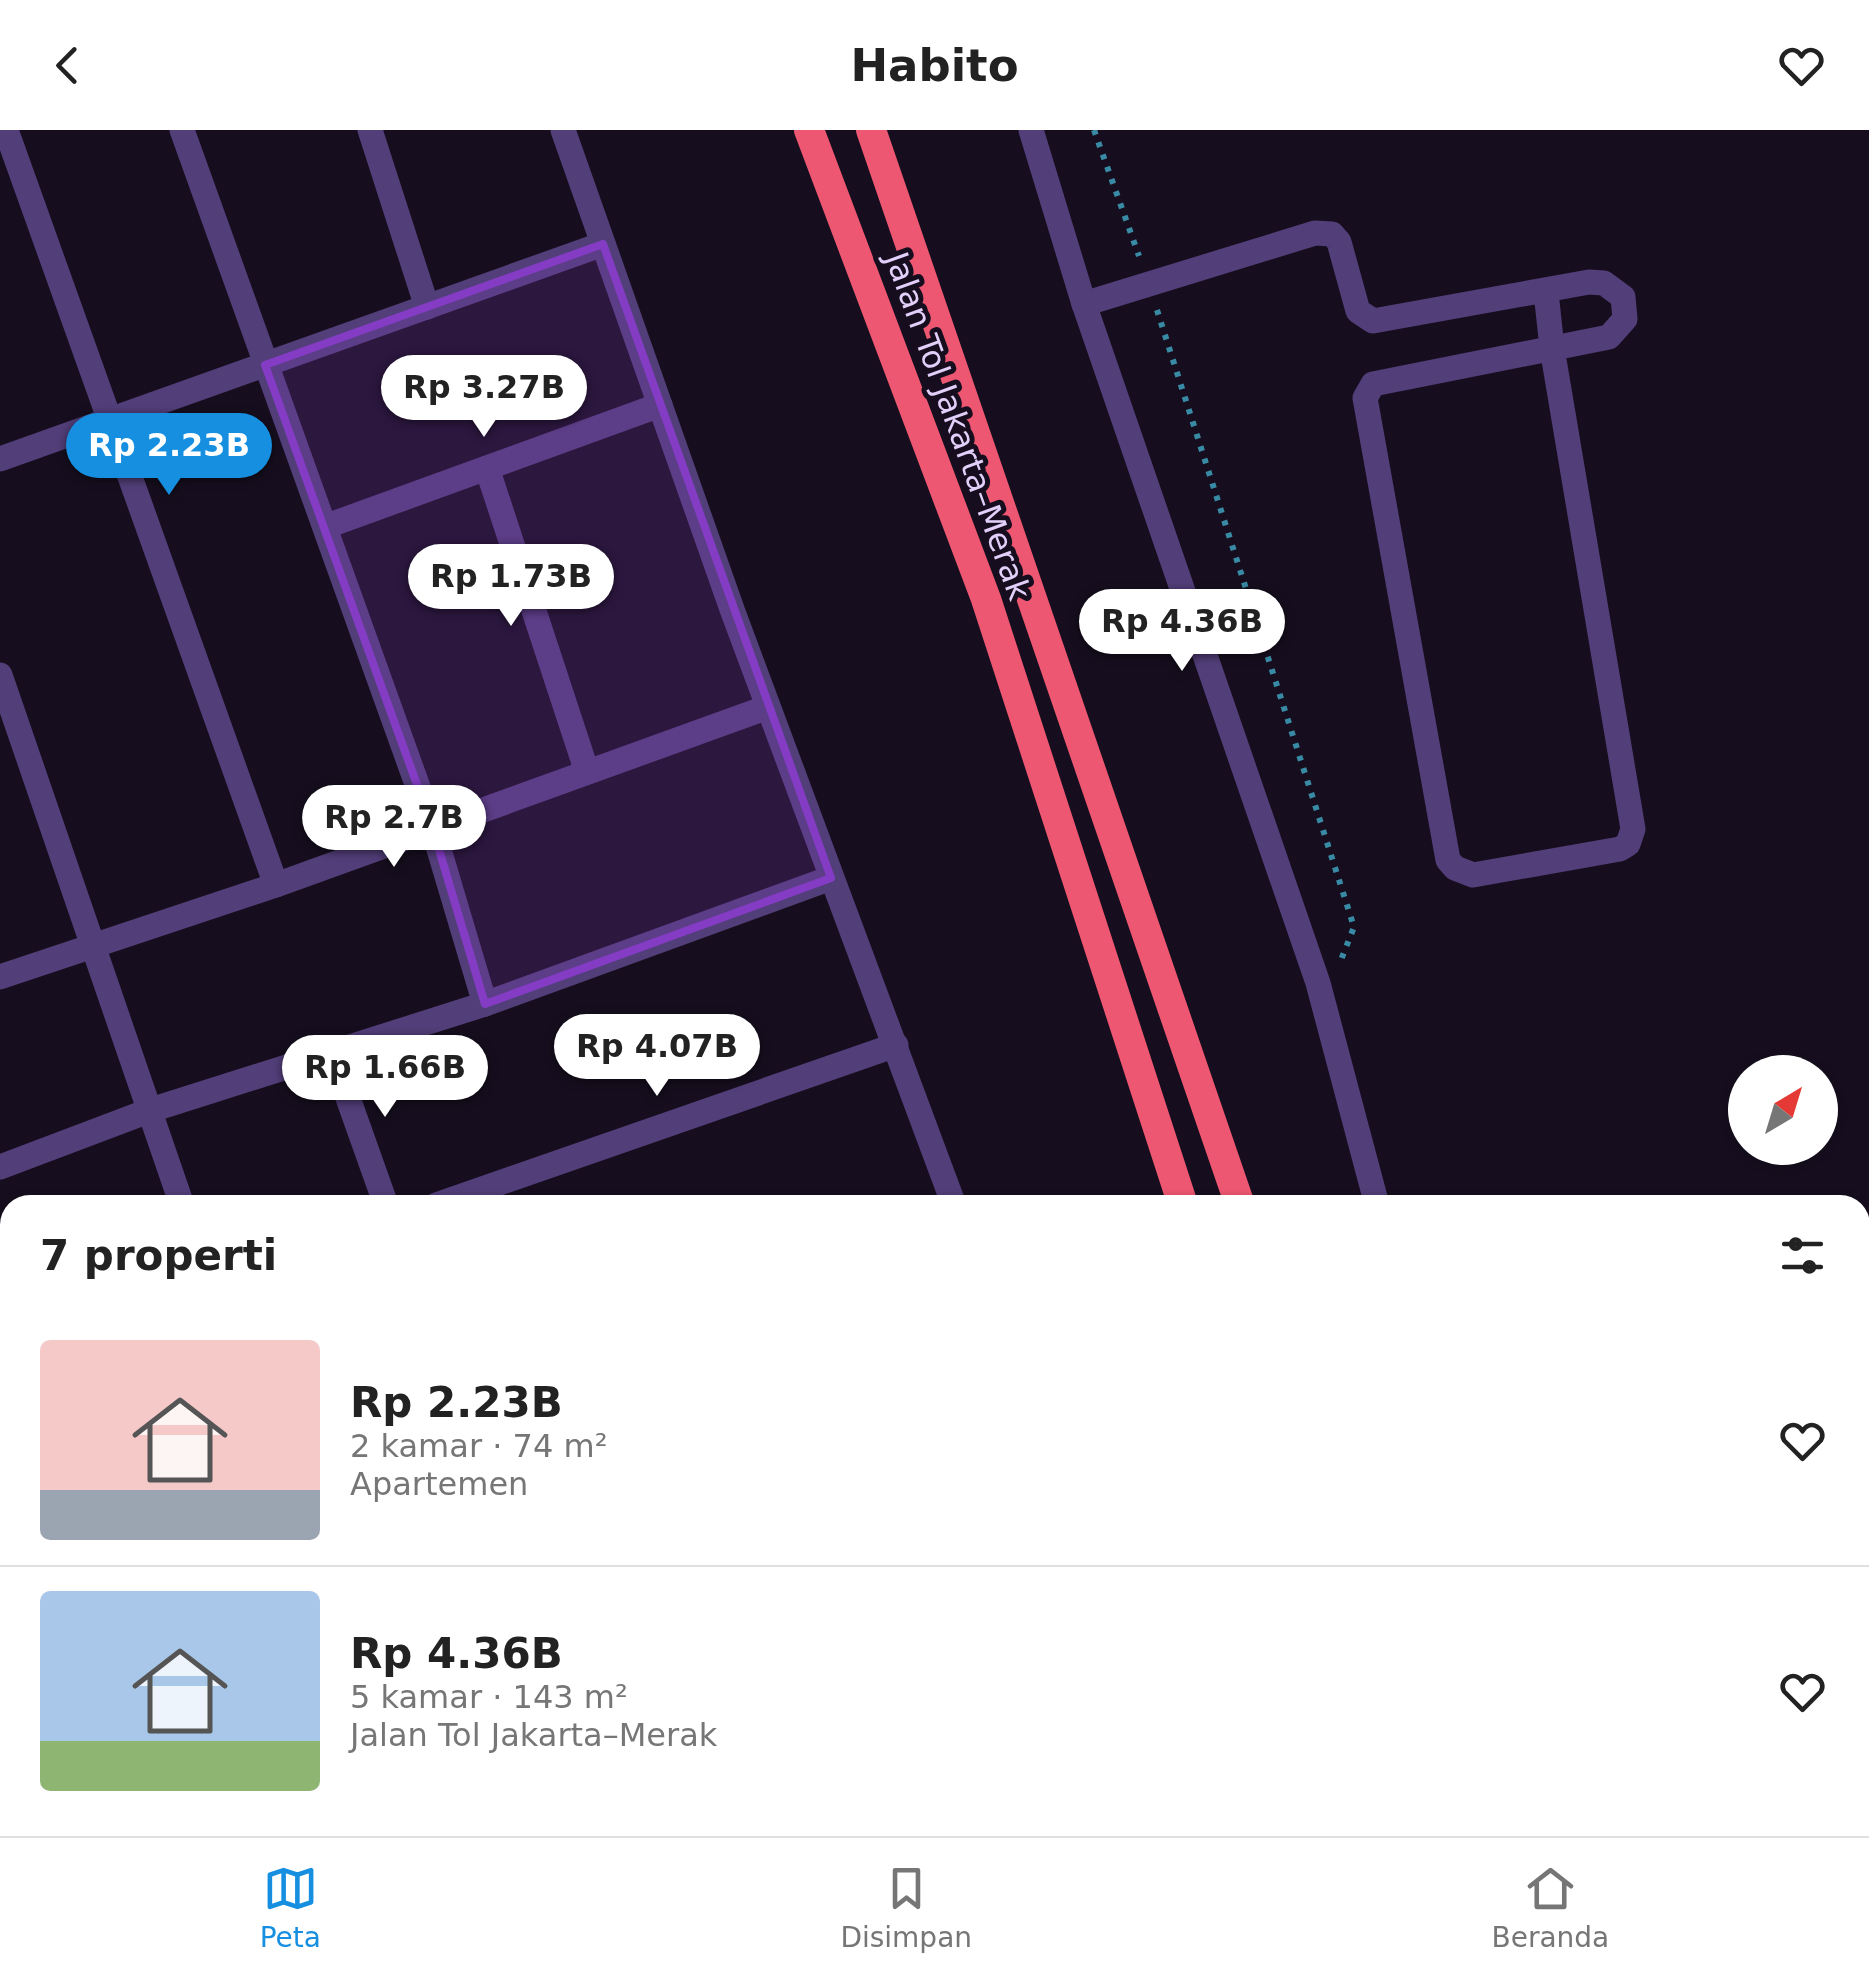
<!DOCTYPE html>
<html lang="id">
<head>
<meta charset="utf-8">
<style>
  :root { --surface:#fff; --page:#f2f2f2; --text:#222; --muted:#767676; --line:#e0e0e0; --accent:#168fe0 }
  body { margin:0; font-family:"DejaVu Sans",sans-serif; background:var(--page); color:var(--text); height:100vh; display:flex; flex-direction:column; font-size:38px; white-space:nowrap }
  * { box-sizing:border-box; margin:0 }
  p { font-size:32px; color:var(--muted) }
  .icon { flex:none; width:55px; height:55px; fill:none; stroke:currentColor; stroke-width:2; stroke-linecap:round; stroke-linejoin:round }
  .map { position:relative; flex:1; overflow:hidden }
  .sheet { position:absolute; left:0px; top:1065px; width:1870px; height:642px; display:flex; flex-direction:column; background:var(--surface); border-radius:30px 30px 0 0; box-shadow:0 2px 8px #0004 }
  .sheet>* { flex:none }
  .needle { width:65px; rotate:38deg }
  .tools { position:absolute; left:1728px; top:925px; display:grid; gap:20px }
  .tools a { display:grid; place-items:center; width:110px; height:110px; border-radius:50%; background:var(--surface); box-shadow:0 2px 8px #0004; font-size:50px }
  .price { position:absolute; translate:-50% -85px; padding:0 22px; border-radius:35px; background:#fff; color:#222; font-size:32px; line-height:65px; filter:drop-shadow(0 2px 5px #0008) }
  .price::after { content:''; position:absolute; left:50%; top:60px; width:30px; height:22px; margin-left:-15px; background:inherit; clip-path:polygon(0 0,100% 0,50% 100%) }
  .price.active { background:var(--accent); color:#fff }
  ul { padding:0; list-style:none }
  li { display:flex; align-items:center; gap:30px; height:250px; padding:0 40px }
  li+li { border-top:2px solid var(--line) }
  li span { display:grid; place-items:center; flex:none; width:280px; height:200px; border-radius:10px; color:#555 }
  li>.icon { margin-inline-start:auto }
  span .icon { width:120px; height:120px; fill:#fffc; stroke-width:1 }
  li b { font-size:42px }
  h2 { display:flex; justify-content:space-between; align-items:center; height:120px; padding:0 40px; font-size:42px }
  header { display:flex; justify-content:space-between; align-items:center; height:130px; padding:0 40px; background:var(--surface); font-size:45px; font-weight:700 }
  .tab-bar { display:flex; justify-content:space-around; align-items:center; height:140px; border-top:2px solid var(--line); background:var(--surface); font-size:28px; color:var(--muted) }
  .tab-bar a { display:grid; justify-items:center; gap:5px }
  .tab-bar .active { color:var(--accent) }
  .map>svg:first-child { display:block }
</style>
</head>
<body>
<header><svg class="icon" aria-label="back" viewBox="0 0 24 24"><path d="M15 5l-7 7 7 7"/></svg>Habito<svg class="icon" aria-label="heart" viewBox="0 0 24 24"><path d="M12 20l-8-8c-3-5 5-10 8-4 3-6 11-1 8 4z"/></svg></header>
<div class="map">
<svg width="1869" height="1706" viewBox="0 0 1869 1706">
  <rect width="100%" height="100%" fill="#160e1e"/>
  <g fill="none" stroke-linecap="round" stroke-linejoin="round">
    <g stroke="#398ba5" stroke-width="6" stroke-dasharray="5 8" stroke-linecap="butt">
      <polyline points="1094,0 1139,126"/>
      <polyline points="1157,180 1354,797 1341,830"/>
    </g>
    <g stroke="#523e79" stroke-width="25">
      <polyline points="6,0 276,755"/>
      <polyline points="182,0 432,696 485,874"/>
      <polyline points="370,0 427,177"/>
      <polyline points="563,0 733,482 954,1075"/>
      <polyline points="1031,0 1084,174 1318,853 1377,1075"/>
      <polyline points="1084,174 1315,103 1332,104 1339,112 1358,181 1373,191 1589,152 1604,153 1623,167 1625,189 1609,207 1373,254 1365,268 1448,730 1455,738 1473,745 1620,719 1628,714 1633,699 1552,218 1546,162"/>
      <polyline points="0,329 603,114"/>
      <polyline points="487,338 587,642"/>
      <polyline points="327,396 660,275"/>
      <polyline points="0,545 182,1075"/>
      <polyline points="0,847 276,755 768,577"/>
      <polyline points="332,923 386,1075"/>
      <polyline points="0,1037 151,980 485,874 831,748"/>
      <polyline points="436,1075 896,915"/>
      <polyline points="0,1241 10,1238"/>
      <polyline points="1860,1374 1869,1389"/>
      <polyline points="0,1413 10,1409"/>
      <polyline points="0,1598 10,1594"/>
      <polyline points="427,1698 430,1706"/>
      <polyline points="611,1698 614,1706"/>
      <polyline points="791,1698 794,1706"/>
      <polyline points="1553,1698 1555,1706"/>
      <polyline points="183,1706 208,1698"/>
      <polyline points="960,1706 982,1698"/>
      <polyline points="1665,1706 1672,1698"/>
    </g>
    <g stroke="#ee5772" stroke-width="30">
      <polyline points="809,0 986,469 1183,1075"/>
      <polyline points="871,0 1240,1075"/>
      <polyline points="1372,1698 1375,1706"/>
      <polyline points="1437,1698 1439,1706"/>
    </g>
  </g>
  <path fill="#853cc5" fill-opacity="0.2" stroke="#853cc5" stroke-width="8" stroke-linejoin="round" d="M603,114l228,634 -346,126 -53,-178 -167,-461z"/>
  <g text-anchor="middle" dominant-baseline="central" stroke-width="10" stroke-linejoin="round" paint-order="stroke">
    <g font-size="32" fill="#e2d0fa" stroke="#160e1e">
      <text transform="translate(958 296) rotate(70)">Jalan Tol Jakarta–Merak</text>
    </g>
  </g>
</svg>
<div class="tools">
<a><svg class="needle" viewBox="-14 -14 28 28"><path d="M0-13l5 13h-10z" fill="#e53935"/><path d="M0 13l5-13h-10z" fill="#767676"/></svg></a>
</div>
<b class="price" style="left:484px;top:310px">Rp 3.27B</b>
<b class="price active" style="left:169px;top:368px">Rp 2.23B</b>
<b class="price" style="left:511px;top:499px">Rp 1.73B</b>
<b class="price" style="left:1182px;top:544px">Rp 4.36B</b>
<b class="price" style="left:394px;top:740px">Rp 2.7B</b>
<b class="price" style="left:657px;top:969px">Rp 4.07B</b>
<b class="price" style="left:385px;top:990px">Rp 1.66B</b>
<section class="sheet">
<h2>7 properti<svg class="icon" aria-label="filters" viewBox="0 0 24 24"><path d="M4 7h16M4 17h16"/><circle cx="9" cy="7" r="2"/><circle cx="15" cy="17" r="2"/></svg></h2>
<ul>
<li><span style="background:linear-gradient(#f6c9c9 75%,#9aa5b1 0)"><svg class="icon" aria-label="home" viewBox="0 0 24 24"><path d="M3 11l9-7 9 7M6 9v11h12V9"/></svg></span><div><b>Rp 2.23B</b><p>2 kamar · 74 m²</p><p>Apartemen</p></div><svg class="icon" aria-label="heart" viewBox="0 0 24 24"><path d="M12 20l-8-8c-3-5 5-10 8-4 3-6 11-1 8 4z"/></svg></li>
<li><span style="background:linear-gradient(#a9c7e8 75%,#8fb573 0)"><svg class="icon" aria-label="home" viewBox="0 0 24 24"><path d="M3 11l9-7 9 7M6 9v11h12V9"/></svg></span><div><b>Rp 4.36B</b><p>5 kamar · 143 m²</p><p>Jalan Tol Jakarta–Merak</p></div><svg class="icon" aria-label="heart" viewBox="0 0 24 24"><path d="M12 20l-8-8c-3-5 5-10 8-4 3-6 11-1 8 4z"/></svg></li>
</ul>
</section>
</div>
<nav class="tab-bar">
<a class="active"><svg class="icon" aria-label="map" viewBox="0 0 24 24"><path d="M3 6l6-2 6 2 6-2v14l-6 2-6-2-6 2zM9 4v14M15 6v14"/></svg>Peta</a>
<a><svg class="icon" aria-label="saved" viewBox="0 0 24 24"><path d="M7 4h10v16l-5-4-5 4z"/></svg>Disimpan</a>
<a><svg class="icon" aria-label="home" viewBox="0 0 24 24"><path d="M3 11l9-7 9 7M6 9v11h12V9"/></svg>Beranda</a>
</nav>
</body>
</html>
